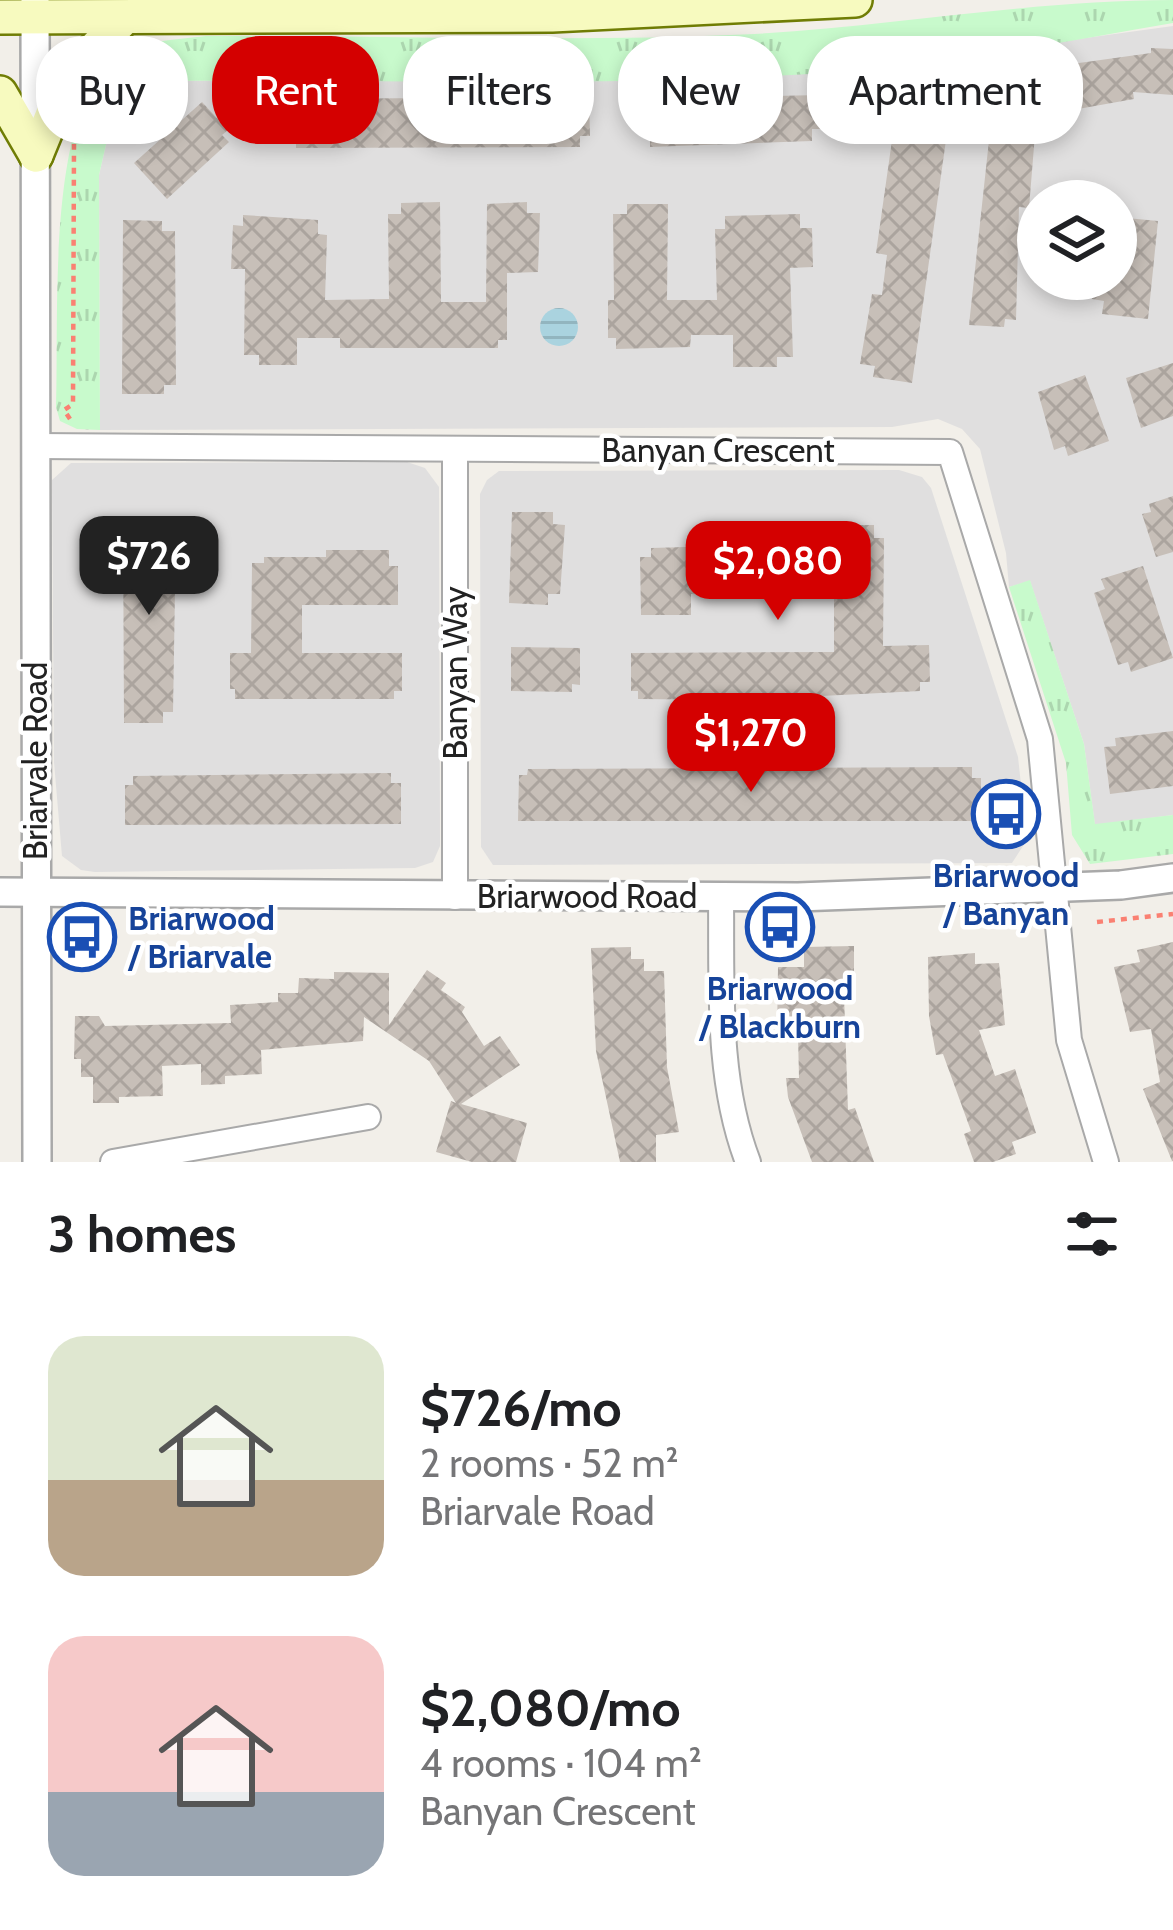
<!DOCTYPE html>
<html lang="en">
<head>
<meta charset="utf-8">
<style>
  :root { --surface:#fff; --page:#f2f2f2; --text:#202124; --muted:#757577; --accent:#d40000 }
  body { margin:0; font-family:Cabin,sans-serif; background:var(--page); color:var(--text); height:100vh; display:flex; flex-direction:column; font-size:45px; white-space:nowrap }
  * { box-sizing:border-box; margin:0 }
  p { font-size:39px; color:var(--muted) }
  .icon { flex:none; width:66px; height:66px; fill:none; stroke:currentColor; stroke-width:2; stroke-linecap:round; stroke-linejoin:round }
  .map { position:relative; height:1162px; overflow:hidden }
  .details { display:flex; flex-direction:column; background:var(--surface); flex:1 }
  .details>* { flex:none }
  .banner { position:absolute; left:36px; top:36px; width:1101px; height:108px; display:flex; gap:24px }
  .buttons { position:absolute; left:1017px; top:180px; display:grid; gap:24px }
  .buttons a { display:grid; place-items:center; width:120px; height:120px; border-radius:50%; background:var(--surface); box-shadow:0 6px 18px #0003; font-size:60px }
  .price { position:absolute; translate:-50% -102px; padding:0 27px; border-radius:24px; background:var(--accent); color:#fff; font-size:39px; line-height:78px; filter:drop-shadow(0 3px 6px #0008) }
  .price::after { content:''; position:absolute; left:50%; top:72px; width:36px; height:27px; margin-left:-18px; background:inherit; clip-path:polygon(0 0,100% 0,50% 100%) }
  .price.on { background:#222; color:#fff }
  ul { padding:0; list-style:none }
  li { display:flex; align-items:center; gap:36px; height:300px; padding:0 48px }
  li span { display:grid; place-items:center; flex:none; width:336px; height:240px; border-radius:36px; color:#555 }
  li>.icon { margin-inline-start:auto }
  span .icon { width:144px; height:144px; fill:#fffc; stroke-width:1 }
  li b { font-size:51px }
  h2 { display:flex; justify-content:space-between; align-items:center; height:144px; padding:0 48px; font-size:51px }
  .pill { padding:0 42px; border-radius:48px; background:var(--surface); box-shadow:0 6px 18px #0003; font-size:42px; line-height:108px }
  .pill.on { background:var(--accent); color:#fff }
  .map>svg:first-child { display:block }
</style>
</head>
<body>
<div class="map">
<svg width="1173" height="1162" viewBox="0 0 1173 1162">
  <defs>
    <pattern id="park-tufts" width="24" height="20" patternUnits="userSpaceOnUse" patternTransform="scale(3)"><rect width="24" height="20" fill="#c8facc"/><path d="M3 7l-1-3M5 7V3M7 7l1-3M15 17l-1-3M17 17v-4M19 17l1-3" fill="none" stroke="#acd6af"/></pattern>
    <pattern id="water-rules" width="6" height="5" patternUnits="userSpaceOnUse" patternTransform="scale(3)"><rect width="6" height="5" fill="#aad3df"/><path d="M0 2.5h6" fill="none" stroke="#92b5bf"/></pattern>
    <pattern id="building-cross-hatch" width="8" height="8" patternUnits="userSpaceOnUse" patternTransform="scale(3)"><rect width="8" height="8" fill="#c7bfb8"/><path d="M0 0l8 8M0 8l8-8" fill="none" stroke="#aba49e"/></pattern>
  </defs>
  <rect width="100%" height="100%" fill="#f2efe9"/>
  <g fill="#e0dfdf" fill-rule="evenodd">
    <path d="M1173,26v789l-78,10 -11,-81 -54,-163 -21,6 -3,-34 -26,-104 -18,-20 -24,-10 -46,8 -792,3 -1,-255 12,-52 48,-42 538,-2 147,-8zM1038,201h78v78h-78z"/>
    <polygon points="407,462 425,468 439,487 440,846 433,862 415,868 95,872 81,870 62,856 54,762 52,480 71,463"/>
    <polygon points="899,470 922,477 931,488 1018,757 1027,840 1012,863 493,865 481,847 480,494 487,480 499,471"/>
  </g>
  <g fill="url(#park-tufts)">
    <path d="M1173,0v23c-110,19 -221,41 -333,49 -226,16 -454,7 -681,9l-48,42 -12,52 1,255 -23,-1 -17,-8 -4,-14c3,-89 -9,-281 52,-344 23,-23 68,-23 98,-27 182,-1 366,7 548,-2 140,-8 279,-34 419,-34z"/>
    <polygon points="1030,580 1084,744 1095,824 1173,815 1173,854 1090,864 1072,835 1066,763 1009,587"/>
  </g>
  <circle fill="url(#water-rules)" cx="559" cy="327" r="19"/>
  <g fill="url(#building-cross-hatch)">
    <polygon points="1151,48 1173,49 1173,95 1133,92 1134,99 1050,114 1043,68 1151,53"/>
    <polygon points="911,91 952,97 912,383 873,377 875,366 860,364 872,294 882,295 887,255 876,253 898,98 910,100"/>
    <polygon points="821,95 822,129 812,129 812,141 650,147 650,138 642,138 642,99"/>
    <polygon points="589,97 590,136 580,136 580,147 296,148 296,137 285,137 285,99"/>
    <polygon points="202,102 228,130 222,135 229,142 167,199 134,163"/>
    <polygon points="990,131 1035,134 1029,208 1019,207 1016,320 1005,319 1004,327 969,325"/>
    <polygon points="440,202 441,302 486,302 487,204 527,202 527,213 540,213 538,272 507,273 507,340 498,340 498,348 340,348 340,338 297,338 297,365 259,365 259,355 244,355 245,269 231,269 233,225 243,226 243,215 318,220 318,234 327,235 325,300 389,299 388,214 401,214 401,203"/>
    <polygon points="627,204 668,204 667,300 717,300 715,229 725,229 725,216 800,214 800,228 812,228 813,267 790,268 793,357 777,357 777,367 733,367 733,335 691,335 690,347 616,349 616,338 608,338 608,300 614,300 613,214 627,214"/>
    <polygon points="1116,217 1158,221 1148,319 1102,314 1104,301 1092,299 1094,279 1116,279"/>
    <polygon points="123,220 162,221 162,231 175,231 176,385 164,385 164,394 122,394"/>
    <polygon points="1173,363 1173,416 1141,428 1126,378"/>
    <polygon points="1085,375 1109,441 1068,456 1065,446 1054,450 1038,392"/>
    <polygon points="1173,496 1173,552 1156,557 1142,514 1151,512 1149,504"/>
    <polygon points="512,512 553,512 553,524 565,525 560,594 548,594 548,605 509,603"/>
    <polygon points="168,516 168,530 176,530 173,712 163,712 163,723 124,723 123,517"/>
    <polygon points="834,525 874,525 874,538 884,538 883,646 929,645 930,682 920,682 920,691 744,700 638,699 638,691 631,691 631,653 834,652 834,597 691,594 691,615 641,615 640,557 651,557 651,548 789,544 789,558 834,558"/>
    <polygon points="326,550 389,550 389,566 398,566 398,605 302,605 302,653 402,653 402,691 394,691 394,699 235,699 235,689 230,689 230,653 251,653 252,563 264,563 264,557 326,557"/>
    <polygon points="1143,566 1173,658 1131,672 1128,662 1118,665 1094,593 1105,589 1101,579"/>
    <polygon points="511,647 580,648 580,685 572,684 572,692 511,691"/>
    <polygon points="1173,731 1173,786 1110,794 1104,747 1116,746 1115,738"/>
    <polygon points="972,767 972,778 981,778 981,821 518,821 519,775 527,775 528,769"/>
    <polygon points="391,773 391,783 401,783 401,824 125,825 125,785 133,785 133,776"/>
    <polygon points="1173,942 1173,1161 1172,1161 1143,1089 1160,1082 1151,1029 1130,1032 1114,967 1140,962 1137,950"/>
    <polygon points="854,946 854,995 844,995 848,1110 855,1108 874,1162 812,1162 788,1097 786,1078 799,1078 798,1035 777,1035 778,967 804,967 804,947"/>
    <polygon points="631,947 631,959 644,959 644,971 664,971 667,1067 679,1132 656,1135 656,1162 620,1162 596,1051 591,948"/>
    <polygon points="975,953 975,964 999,963 1005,1025 979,1030 995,1076 1015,1069 1036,1133 1012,1142 1016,1154 993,1162 974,1162 964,1134 971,1131 943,1054 936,1055 929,1016 928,957"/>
    <polygon points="427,970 446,983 441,990 465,1007 462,1012 484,1046 500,1036 520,1065 461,1104 527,1123 516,1162 472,1162 436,1152 451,1101 456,1103 429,1061 364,1017 363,1041 261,1050 262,1074 225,1076 225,1084 201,1085 201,1064 162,1066 163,1096 119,1097 119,1103 93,1103 93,1077 81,1077 81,1059 74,1059 75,1016 99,1016 105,1026 231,1023 230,1005 278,1002 278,993 298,993 299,978 334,979 334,972 389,973 389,1025"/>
  </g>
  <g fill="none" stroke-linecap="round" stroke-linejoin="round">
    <g stroke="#a9a9a9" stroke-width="28">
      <g id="minor">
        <polyline points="35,446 950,452 1040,739 1069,1040 1106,1162"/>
        <polyline points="455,450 455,897"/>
        <path d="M721,896c1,88 -5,183 27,266"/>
        <polyline points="113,1162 368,1117"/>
      </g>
    </g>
    <g stroke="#a9a9a9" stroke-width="32">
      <g id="tertiary">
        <polyline points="35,0 37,1162"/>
        <polyline points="0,892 798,897 1121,885 1173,878"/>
      </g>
    </g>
    <g stroke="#707d05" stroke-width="38">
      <g id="secondary">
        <polyline points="0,17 552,15 855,0"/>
        <polyline points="0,93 36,155"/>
        <polyline points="36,155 68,77 124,18"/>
      </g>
    </g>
    <g stroke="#fa8072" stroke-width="4.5" stroke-dasharray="6 6" stroke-linecap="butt">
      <polyline points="70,419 64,410 73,404 74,144"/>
      <polyline points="1097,922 1173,914"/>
    </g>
    <use href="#minor" stroke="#fff" stroke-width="24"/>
    <use href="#tertiary" stroke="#fff" stroke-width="27"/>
    <use href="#secondary" stroke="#f7fabf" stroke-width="33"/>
  </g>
  <defs>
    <g id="bus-ring" transform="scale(3.45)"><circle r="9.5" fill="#fff" stroke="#1a4fb4" stroke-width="1.5"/><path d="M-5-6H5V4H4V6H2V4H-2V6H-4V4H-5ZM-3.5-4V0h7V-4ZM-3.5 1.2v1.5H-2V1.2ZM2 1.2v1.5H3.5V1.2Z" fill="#1a4fb4"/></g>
  </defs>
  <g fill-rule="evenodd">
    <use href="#bus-ring" x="1006" y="814"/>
    <use href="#bus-ring" x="780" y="927"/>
    <use href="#bus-ring" x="82" y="937"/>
  </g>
  <g text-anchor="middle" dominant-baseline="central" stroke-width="9" stroke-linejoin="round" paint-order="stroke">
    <g font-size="33" fill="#222" stroke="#fff">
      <text x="718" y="450">Banyan Crescent</text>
      <text transform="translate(455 673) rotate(-90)">Banyan Way</text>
      <text transform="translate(35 761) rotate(-90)">Briarvale Road</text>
      <text x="587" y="896">Briarwood Road</text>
    </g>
    <g font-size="33" font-weight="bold" fill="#164399" stroke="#fff">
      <text x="1006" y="875">Briarwood<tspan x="1006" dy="38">/ Banyan</tspan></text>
      <text x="128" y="918" text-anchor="start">Briarwood<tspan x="128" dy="38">/ Briarvale</tspan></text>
      <text x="780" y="988">Briarwood<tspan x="780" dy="38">/ Blackburn</tspan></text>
    </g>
  </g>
</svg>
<div class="buttons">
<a><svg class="icon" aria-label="layers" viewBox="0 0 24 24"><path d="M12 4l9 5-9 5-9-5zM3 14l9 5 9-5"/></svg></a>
</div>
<b class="price on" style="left:149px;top:618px">$726</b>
<b class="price" style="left:778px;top:623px">$2,080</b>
<b class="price" style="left:751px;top:795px">$1,270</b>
<div class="banner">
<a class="pill">Buy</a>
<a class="pill on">Rent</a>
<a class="pill">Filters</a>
<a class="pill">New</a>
<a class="pill">Apartment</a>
</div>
</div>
<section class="details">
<h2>3 homes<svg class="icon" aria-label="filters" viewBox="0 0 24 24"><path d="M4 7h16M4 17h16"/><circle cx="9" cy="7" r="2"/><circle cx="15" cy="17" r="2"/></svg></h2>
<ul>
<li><span style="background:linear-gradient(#dfe7d0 60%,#b9a48a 0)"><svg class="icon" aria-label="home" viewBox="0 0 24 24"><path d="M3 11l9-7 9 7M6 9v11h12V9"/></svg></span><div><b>$726/mo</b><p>2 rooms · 52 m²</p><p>Briarvale Road</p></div></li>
<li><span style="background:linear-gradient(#f6c9c9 65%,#9aa5b1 0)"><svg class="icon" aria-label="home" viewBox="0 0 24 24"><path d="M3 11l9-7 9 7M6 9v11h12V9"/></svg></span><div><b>$2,080/mo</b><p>4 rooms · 104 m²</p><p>Banyan Crescent</p></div></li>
</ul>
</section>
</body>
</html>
